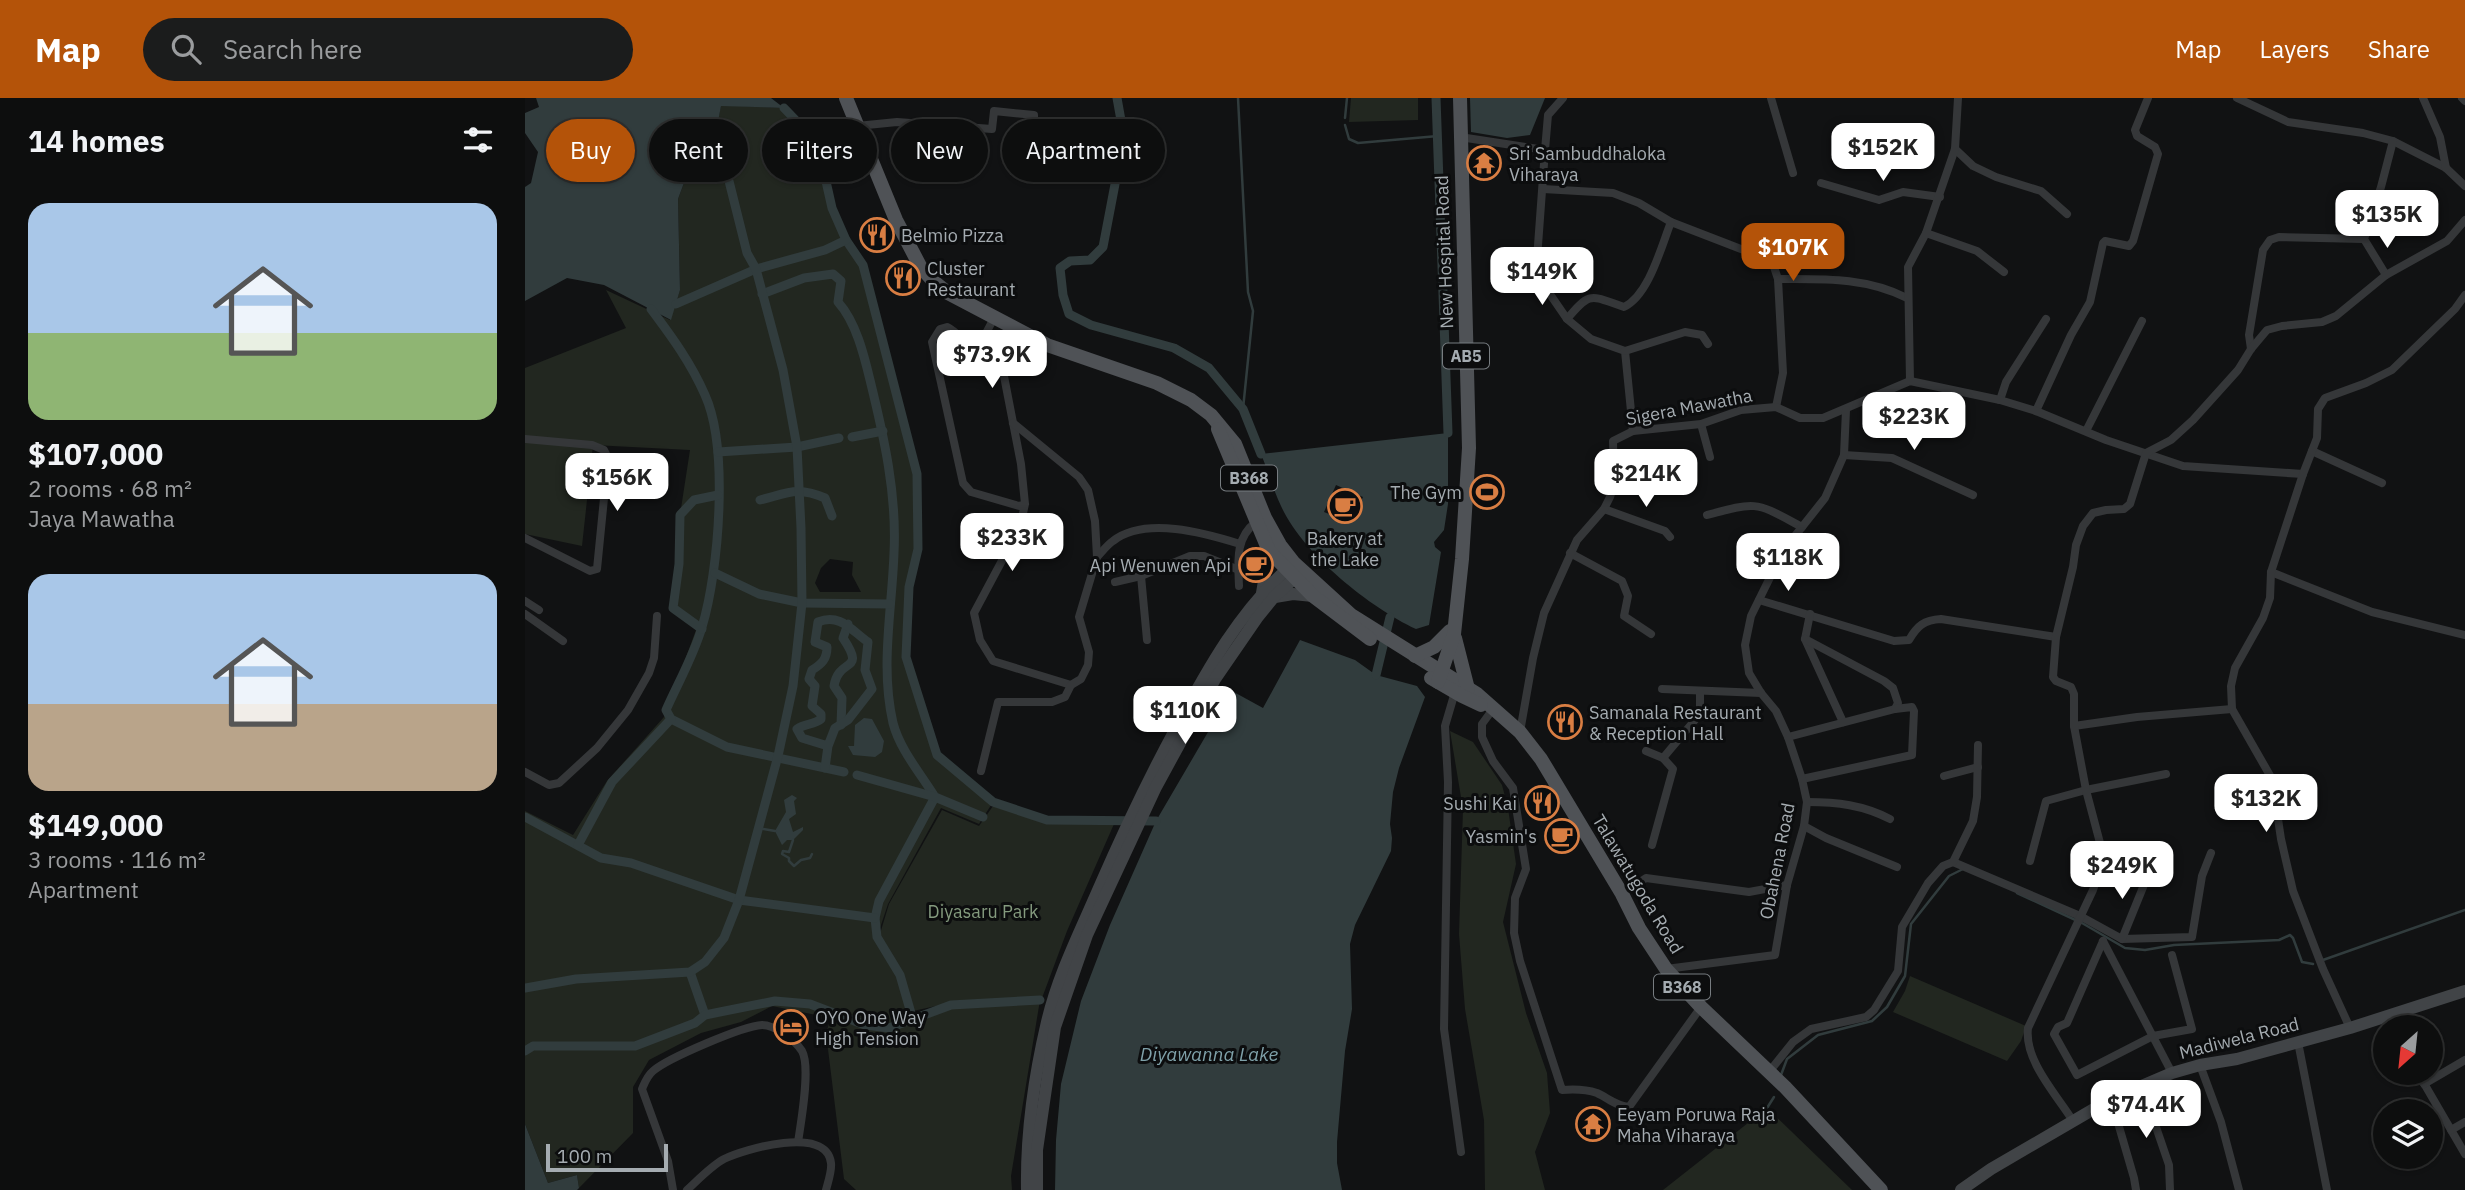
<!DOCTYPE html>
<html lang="en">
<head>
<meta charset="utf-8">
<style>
  :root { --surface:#0d0e0e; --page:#1b1c1c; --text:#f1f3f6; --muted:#9a9c9e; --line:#2d2e2e; --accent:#b45309 }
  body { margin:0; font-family:"IBM Plex Sans",sans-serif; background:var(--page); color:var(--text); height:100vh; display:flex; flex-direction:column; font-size:26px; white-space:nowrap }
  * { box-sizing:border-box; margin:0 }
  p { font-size:23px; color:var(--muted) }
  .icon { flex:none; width:38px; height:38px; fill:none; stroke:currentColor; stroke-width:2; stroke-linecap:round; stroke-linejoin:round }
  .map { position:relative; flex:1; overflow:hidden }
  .side { display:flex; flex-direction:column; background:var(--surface); width:525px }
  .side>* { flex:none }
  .guide { position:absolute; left:21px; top:21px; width:665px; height:63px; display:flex; gap:14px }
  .needle { width:46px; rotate:207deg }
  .fabs { position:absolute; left:1848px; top:917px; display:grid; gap:14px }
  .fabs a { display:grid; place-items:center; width:70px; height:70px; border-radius:50%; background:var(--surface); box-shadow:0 2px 5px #0004,0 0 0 2px var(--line); font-size:35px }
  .scale { position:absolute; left:21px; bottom:18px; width:122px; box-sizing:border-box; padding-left:7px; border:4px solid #a5acb1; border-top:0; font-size:19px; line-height:24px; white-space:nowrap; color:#a5acb1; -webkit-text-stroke:5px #0c0d0e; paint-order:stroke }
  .price { position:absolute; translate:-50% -60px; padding:0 16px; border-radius:14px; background:#fff; color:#222; font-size:23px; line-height:46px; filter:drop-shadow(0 2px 4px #0008) }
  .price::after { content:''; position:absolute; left:50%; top:42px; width:21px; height:16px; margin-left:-10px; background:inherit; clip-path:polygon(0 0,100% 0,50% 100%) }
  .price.on { background:var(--accent); color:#fff }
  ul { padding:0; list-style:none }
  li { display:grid; align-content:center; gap:14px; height:371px; padding:0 28px }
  li span { display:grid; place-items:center; height:217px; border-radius:21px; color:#555 }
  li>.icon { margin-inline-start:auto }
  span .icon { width:126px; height:126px; fill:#fffc; stroke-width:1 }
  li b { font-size:30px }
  h2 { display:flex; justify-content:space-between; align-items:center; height:84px; padding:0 28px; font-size:30px }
  .tag { padding:0 24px; border-radius:32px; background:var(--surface); box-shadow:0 2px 5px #0004,0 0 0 2px var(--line); font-size:24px; line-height:63px }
  .tag.on { background:var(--accent); color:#fff }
  header { display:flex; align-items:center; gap:42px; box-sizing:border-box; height:98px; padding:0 35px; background:var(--accent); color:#fff }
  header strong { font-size:33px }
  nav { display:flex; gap:38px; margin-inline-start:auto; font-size:24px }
  .search { width:490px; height:63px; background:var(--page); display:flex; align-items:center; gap:18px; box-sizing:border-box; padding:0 24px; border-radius:38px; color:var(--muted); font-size:26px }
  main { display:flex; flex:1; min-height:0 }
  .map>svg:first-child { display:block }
</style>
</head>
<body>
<header>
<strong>Map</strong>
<div class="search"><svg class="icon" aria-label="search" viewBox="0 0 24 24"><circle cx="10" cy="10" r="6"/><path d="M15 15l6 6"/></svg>Search here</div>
<nav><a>Map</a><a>Layers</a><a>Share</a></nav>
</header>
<main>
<section class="side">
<h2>14 homes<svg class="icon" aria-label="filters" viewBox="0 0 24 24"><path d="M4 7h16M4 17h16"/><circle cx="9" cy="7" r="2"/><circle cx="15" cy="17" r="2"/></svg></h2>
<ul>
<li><span style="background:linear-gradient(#a9c7e8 60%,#8fb573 0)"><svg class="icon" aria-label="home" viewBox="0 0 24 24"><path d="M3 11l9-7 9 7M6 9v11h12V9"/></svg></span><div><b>$107,000</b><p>2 rooms · 68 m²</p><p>Jaya Mawatha</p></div></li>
<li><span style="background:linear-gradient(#a9c7e8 60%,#b9a48a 0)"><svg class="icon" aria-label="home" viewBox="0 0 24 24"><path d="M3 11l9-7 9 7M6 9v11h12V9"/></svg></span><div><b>$149,000</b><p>3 rooms · 116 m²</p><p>Apartment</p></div></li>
</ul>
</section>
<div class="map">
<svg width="1940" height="1092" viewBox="0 0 1940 1092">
  <rect width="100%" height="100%" fill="#111213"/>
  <g fill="#222720" fill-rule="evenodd">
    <polygon points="826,0 893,0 893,22 824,24"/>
    <path d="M196,7l63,3 25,26 12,25 11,49 13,32 18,25 54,209 1,75 -9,38 -3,53v17l8,30 23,67 56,48 -14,22 -38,-16 -53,96 -11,33 23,38 12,38 39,-8 89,-5 -29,176 1,14h-156l-12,-11 -18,-146 5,-15 -59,-12 -31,16 -40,11 -52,27 -16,27v46l-54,55 -2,-13 -29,8 -23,-59v-313l48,24 34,-54 57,-64 32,-87 -23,-22 6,-44 1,-49 10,-65 -97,-5 -11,101 -57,-12v-166l101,-40 -20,-38 64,30 10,-30 -2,-91 13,-35 20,-6zM305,461l23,3 -1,13 9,17h-41l-5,-9 6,-15z"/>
    <polygon points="925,633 948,644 977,687 983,710 991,766 978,824 1001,915 1022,975 1025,1015 1010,1054 1020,1092 960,1092 959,1022 940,911 934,836 938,711"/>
    <polygon points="468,708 522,725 589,726 542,833 517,900 425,905 388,913 377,876 354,839 364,806 417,712 454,728"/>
    <polygon points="1385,878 1501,928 1496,943 1482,963 1368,914 1380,893"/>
    <polygon points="1242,1010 1327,1092 1138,1092"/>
  </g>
  <g fill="#313c3d" fill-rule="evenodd">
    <polygon points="11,0 246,0 259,10 196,8 186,60 166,66 153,101 155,192 146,222 79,187 42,180 0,203 0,89 6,85 13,54 0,35 0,15 14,9"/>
    <polygon points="945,0 1020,0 1005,37 982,40 946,34"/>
    <path d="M923,335v71l-4,26 -10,12 1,5 6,5 -12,73 -13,4c-47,-22 -113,-75 -135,-123 -8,-17 -13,-35 -20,-52zM811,387l27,12 -12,26 -27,-11z"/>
    <polygon points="775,542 830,562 851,577 892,588 900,599 874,670 868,694 865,726 867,740 866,753 830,827 825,846 827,911 820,953 812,1044 812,1065 817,1092 530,1092 531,1042 536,986 556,903 585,827 631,723 707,593 738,610"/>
    <polygon points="339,620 347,621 359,643 357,654 350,659 328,657 323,648 329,648 330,627"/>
    <polygon points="267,697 272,700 269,703 271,716 264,721 268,734 278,729 278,732 268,742 262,742 257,747 250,733 261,714 259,702"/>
    <polygon points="0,1026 23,1085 52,1077 54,1090 52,1092 0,1092"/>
  </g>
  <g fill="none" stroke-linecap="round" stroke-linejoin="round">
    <g stroke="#313c3d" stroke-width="2.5">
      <polyline points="713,0 723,194 728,213 718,311"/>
      <polyline points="820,20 822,0"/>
      <polyline points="820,27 824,41 833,45 913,38"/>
      <polyline points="233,730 250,733"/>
      <polyline points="268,742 264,754 258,753 257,756 264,760 264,763 269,768 276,762 285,760 287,756"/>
      <polyline points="1492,795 1557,825 1600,850 1620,852 1649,847 1754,842 1765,837 1768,840 1777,864 1788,866"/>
      <polyline points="1798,862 1940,812"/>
      <polyline points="1256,977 1262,961 1293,937 1347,923 1362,909 1380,878 1386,826 1424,778 1438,771"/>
      <polyline points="1242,1010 1249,999"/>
    </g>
    <g stroke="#313c3d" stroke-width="9">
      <polyline points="592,0 599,39 578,149 565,162 545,163 535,170 538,197 544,216 566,227 649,250 684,270 718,311 736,356"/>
      <polyline points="911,0 923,335"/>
      <polyline points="321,142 338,167 392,376 393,451 384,489 381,559 412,657 468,704 522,722 631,723"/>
      <path d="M237,196l42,-16 29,-4 8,7 -3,21c18,20 26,53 32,78 14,57 27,114 24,173 -2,57 -14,114 -1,170 7,27 28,51 42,74l-56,104 -4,17 2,19 23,38 13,45"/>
      <polyline points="151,206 231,171 300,152 321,142 307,110 296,61 284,36 259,10"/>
      <path d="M126,211c21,28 40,54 54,86 24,53 14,176 -3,232 -8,28 -24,56 -36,83l5,9 56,28 117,25"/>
      <polyline points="327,339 358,333"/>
      <polyline points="193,354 272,349 314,340"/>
      <path d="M235,402c28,-7 37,-14 65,-2l7,18"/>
      <polyline points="190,475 234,496 277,505 365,506"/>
      <polyline points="177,531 148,510 154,466 155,417 169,402 193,397"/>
      <polyline points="851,577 865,519"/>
      <path d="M316,627l1,-27 -8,-12c5,-30 33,-12 9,-48l5,-14"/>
      <path d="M300,670l3,-22 7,-18 13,-8 24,-31 -7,-19 3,-28c-17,-12 -28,-29 -50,-20l-3,20 12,5c0,12 -5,17 -15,23l-3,9 6,7 -3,20 9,8v5c-7,6 -16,4 -24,10l5,9 26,8"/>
      <polyline points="332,677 410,699 458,719"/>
      <polyline points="0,719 76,760 106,765 214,802 350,820"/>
      <polyline points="53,747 87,684 146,621"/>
      <polyline points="165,874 180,917"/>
      <polyline points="0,890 51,881 165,874 180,864 199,840 214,802 253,658 268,588 277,505 276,430 272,349 258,272 231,171 222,155 204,83 186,60"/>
      <polyline points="0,953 8,948 110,948 170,925 180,917 250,903 285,906 340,927 364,930 426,907 515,902"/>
    </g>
    <g stroke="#353739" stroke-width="8">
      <polyline points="1246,0 1268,75"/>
      <polyline points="1712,0 1763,24 1838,35 1868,43 1921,70 1940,88"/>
      <polyline points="1898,0 1915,39 1921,70"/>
      <polyline points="1937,0 1940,3"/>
      <polyline points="332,28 372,24 467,31 469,13 509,17 509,42"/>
      <polyline points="935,39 1020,52 1023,17 1038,0"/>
      <polyline points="1430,51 1448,68 1471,79 1516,93 1542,116"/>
      <polyline points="1020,52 1012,161 1018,186 1042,221 1066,241 1100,253 1108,333"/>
      <polyline points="1296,85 1354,102 1378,94 1415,99"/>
      <polyline points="1018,91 1088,95 1114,105 1146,124 1247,163 1253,181 1258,275 1251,309"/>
      <polyline points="1401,135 1452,153 1479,174"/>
      <polyline points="1861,177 1839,141 1856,89 1868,43"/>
      <path d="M1253,181c45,0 88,-2 129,19"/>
      <path d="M1042,221c24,-29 24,-23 57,-12 25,-12 37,-60 47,-85"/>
      <polyline points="1726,251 1724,237 1738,152 1745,142 1754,139 1839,141"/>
      <polyline points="1100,253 1160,234 1177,237 1183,246"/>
      <polyline points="451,254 469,220"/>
      <polyline points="1385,283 1383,169 1401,135 1430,51 1433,0"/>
      <polyline points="1475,302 1481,284 1521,221"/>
      <polyline points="1511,313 1546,237 1565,204 1578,145 1580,143 1604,148 1608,143 1633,56 1630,49 1612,38 1610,32 1623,0"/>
      <polyline points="1176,326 1185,359"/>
      <polyline points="1561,333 1617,223"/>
      <polyline points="0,341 67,347 79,352 83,360 72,471 65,473 0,440"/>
      <polyline points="1787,353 1857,385"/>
      <polyline points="1319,357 1367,360 1448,397"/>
      <path d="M500,406l-6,2 -48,-14 -8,-9 -31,-141 8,-13 7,-2c11,5 17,16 27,23 9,8 21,10 29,21l18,93 4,40 -5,23 -46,86 6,27 13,21 78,24"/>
      <polyline points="1079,411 1140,433 1145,439"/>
      <path d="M1182,417c52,-14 48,-13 95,12"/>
      <polyline points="1045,455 1097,483 1103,498 1099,518 1126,536"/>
      <path d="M572,459c5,-5 10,-12 16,-16 32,-25 92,-8 127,3"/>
      <polyline points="1746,474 1847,514 1940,537"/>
      <polyline points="616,478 622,542"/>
      <polyline points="590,484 616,478 665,458 679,458 714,472"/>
      <path d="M714,488c-1,-25 -4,-48 17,-64"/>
      <path d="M1234,502l135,41 15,-1c8,-14 15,-20 32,-21l115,18"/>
      <polyline points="0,503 14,512"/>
      <polyline points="0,516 38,543"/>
      <polyline points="1285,516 1280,541 1318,624"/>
      <polyline points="1137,591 1236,595"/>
      <polyline points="930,594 920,628 923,684 919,931 936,1054"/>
      <path d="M968,611l-11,15v13l11,24 20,27 13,81 -11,29 -1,35 6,28 42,129c12,-1 23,-1 35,3 11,5 19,13 32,14l72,-100"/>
      <polyline points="1549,628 1612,619 1707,611"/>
      <polyline points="995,634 1008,560 1019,515 1052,442 1079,411 1085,399 1089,386 1088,343 1108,333 1176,326 1216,312 1251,309 1275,320 1298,320 1385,283 1475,302 1511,313 1581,342 1658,368 1778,376"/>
      <polyline points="1263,639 1370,611 1373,605 1368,590 1359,583 1280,541"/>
      <polyline points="1121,653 1138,660 1148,671 1127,747"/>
      <polyline points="1138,660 1175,616 1175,593"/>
      <polyline points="456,673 473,604 527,604 540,599 546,587 556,581 563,567 564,554 554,519 572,459 570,423 563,392 554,379 488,325"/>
      <polyline points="0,674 24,687 34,685 72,650 103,612 124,575 129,560 132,518"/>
      <polyline points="1419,678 1453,669"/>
      <polyline points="1277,681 1387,657 1389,613 1387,609 1370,611"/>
      <path d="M1282,704c30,0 56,3 83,17"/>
      <polyline points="1279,728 1301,740 1372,769"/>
      <polyline points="1505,763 1521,703 1561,692 1641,676"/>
      <polyline points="1428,764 1555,818 1597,841 1667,839 1677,778 1686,755"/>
      <polyline points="1097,796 1121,780 1224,794 1262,787"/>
      <polyline points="1597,841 1623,777"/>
      <polyline points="1578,843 1542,925 1533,929 1529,936 1552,977 1628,938 1667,931 1647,857"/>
      <polyline points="1578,843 1647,975"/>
      <polyline points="1141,871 1250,857 1262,787 1279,728 1282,704 1277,681 1263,639 1251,613 1236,595 1224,575 1220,547 1226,518 1258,453 1300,400 1319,357 1321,312"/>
      <polyline points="1825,930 1798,871 1768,793 1756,741 1747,681 1707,611 1706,588 1710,570 1738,520 1745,500 1746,474 1778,376 1792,340 1793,311 1800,300 1841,285 1867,272 1930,211 1940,197"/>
      <polyline points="1773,944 1802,1092"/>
      <polyline points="1675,967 1696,1024 1714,1092"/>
      <polyline points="1244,974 1268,944 1286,931 1341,919 1349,912 1373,873 1377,829 1403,785 1418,768 1428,764 1448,723 1452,699 1453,647"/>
      <polyline points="1893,975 1940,1056"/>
      <polyline points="1899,986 1940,962"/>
      <polyline points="1617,988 1644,1067 1645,1092"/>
      <polyline points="1586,1001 1609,1080 1611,1092"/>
      <path d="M1548,1023c-17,-27 -49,-61 -45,-93l65,-138 11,-32 -18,-68 -12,-64v-32l-3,-7 -15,-6 -3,-4 3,-40 17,-70 3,-22 7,-19 10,-13 13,-3 18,-1 6,-5 16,-51 25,-13 22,-20 45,-50 13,-21 16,-19 15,-4 40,-4 14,-6 50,-41 61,-34 18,-21"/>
      <polyline points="1926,1032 1940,1024"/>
      <path d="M148,1092l-5,-29 -26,-72c3,-7 5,-13 11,-18 15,-13 90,-45 109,-46 13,0 33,15 40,26 9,16 -1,71 -4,91"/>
      <path d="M162,1092c11,-10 24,-24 37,-31 20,-10 103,-34 107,4 1,8 -3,19 -5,27"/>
    </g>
    <g stroke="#414447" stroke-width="12">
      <polyline points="737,495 744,453"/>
      <polyline points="750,499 768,496 788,498"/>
      <path d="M502,1092c-1,-57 7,-113 20,-168 11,-47 33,-90 52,-134 23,-53 48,-106 76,-158 32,-60 66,-122 119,-167"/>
      <polyline points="512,1092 512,1052 530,929 562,837 631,689 690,581 732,520 749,499 777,473"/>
      <polyline points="1436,1092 1466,1071 1586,1001 1647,975 1675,967 1712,961 1825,930 1940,893"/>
    </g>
    <g stroke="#4f5256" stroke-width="14">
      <polyline points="321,0 371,122 395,168 408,183 423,195 522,247 632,285 666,302 686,317 710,346 740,420 755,447 769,465 826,517 952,596 995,634 1016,661 1097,796 1114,830 1141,871 1176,909 1260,989 1356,1092"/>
      <polyline points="693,331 744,453 788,498 845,541"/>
      <polyline points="930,540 943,591"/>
      <polyline points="890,558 909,549 925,533"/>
      <polyline points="906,580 937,598 956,607"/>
      <polyline points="913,584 929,536 937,461 944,350 935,0"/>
    </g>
  </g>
  <defs>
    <g id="temple-ring" transform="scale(1.75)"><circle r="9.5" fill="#0c0d0e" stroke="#d97e43" stroke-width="1.5"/><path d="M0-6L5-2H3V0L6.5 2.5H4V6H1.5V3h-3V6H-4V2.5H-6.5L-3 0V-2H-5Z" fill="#d97e43"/></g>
    <g id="restaurant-ring" transform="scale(1.75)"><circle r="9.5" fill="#0c0d0e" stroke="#d97e43" stroke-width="1.5"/><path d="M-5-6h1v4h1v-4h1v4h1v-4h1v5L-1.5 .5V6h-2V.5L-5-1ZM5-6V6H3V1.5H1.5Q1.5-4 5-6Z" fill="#d97e43"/></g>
    <g id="stadium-ring" transform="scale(1.75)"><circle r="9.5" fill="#0c0d0e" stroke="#d97e43" stroke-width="1.5"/><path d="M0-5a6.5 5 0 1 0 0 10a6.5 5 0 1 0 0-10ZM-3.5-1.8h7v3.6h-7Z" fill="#d97e43"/></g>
    <g id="cafe-ring" transform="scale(1.75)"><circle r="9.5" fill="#0c0d0e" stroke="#d97e43" stroke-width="1.5"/><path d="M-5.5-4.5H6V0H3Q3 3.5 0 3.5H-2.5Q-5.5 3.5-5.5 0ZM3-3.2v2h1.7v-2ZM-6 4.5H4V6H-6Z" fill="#d97e43"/></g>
    <g id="hotel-ring" transform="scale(1.75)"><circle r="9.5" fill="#0c0d0e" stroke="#d97e43" stroke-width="1.5"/><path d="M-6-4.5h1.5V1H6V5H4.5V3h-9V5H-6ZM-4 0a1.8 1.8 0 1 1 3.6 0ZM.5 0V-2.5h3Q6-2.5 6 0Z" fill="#d97e43"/></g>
  </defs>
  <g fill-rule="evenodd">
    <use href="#temple-ring" x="959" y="65"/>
    <use href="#restaurant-ring" x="352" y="137"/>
    <use href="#restaurant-ring" x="378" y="180"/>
    <use href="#stadium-ring" x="962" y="394"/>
    <use href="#cafe-ring" x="820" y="408"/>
    <use href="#cafe-ring" x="731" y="467"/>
    <use href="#restaurant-ring" x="1040" y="624"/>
    <use href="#restaurant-ring" x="1017" y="705"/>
    <use href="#cafe-ring" x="1037" y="738"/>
    <use href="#hotel-ring" x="266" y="929"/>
    <use href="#temple-ring" x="1068" y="1026"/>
  </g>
  <g text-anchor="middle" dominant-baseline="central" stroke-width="6" stroke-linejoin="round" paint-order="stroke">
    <g fill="#0c0d0e" stroke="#777c80" stroke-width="2">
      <rect x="918" y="245.5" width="46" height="25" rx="5"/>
      <rect x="696" y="367.5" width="56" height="25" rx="5"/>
      <rect x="1129" y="876.5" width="56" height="25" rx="5"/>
    </g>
    <g font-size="16" font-weight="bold" fill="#a5acb1">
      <text x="941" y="258">AB5</text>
      <text x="724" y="380">B368</text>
      <text x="1157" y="889">B368</text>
    </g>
    <g font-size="18" fill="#a5acb1" stroke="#0c0d0e" text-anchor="start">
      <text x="984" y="55">Sri Sambuddhaloka<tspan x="984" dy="21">Viharaya</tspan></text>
      <text x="376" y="137">Belmio Pizza</text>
      <text x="402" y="170">Cluster<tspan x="402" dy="21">Restaurant</tspan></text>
      <text x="937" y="394" text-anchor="end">The Gym</text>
      <text x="820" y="440" text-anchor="middle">Bakery at<tspan x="820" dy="21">the Lake</tspan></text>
      <text x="706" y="467" text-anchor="end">Api Wenuwen Api</text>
      <text x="1064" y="614">Samanala Restaurant<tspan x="1064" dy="21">&amp; Reception Hall</tspan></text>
      <text x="992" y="705" text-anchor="end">Sushi Kai</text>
      <text x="1012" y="738" text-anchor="end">Yasmin's</text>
      <text x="290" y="919">OYO One Way<tspan x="290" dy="21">High Tension</tspan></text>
      <text x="1092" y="1016">Eeyam Poruwa Raja<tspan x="1092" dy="21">Maha Viharaya</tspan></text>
    </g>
    <g font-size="18" fill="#a5acb1" stroke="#0c0d0e">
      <text transform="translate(919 154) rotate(-92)">New Hospital Road</text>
      <text transform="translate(1164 309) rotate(-11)">Sigera Mawatha</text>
      <text transform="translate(1252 763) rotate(-79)">Obahena Road</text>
      <text transform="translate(1113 786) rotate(59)">Talawatugoda Road</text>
      <text transform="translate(1714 940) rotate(-14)">Madiwela Road</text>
    </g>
    <g font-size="18" fill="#849a7e" stroke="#0c0d0e">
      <text x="458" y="813">Diyasaru Park</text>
    </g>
    <g font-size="19" font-style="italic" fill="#7fa1a9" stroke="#0c0d0e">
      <text x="684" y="956">Diyawanna Lake</text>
    </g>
  </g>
</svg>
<div class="fabs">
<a><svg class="needle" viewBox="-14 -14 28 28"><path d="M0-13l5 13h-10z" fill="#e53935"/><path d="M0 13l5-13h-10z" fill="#9a9c9e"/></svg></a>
<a><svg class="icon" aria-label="layers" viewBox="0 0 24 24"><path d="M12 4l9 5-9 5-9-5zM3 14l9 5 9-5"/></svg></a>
</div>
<div class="scale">100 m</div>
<b class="price" style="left:1358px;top:85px">$152K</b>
<b class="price" style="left:1862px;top:152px">$135K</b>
<b class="price on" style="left:1268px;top:185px">$107K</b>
<b class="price" style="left:1017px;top:209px">$149K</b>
<b class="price" style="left:467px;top:292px">$73.9K</b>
<b class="price" style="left:1389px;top:354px">$223K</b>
<b class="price" style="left:1121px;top:411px">$214K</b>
<b class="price" style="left:92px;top:415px">$156K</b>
<b class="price" style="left:487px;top:475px">$233K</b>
<b class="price" style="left:1263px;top:495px">$118K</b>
<b class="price" style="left:660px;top:648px">$110K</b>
<b class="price" style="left:1741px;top:736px">$132K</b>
<b class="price" style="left:1597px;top:803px">$249K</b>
<b class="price" style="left:1621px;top:1042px">$74.4K</b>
<div class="guide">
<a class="tag on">Buy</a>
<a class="tag">Rent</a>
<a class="tag">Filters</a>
<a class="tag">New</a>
<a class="tag">Apartment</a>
</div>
</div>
</main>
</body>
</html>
